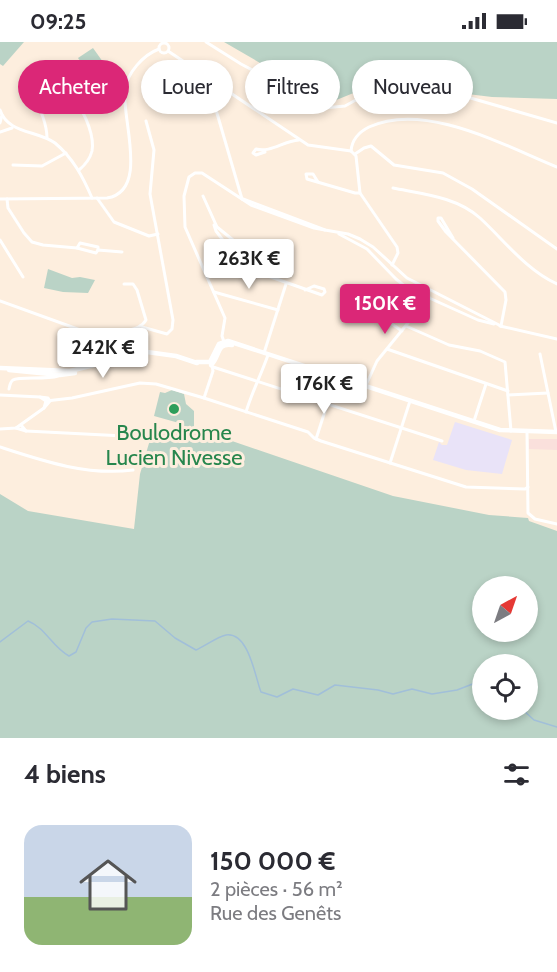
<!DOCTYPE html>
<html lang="fr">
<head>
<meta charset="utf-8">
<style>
  :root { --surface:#fff; --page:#f7f7f7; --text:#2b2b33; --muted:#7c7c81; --line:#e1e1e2; --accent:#db2777 }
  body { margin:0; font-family:Cabin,sans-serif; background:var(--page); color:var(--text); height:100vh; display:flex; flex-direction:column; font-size:22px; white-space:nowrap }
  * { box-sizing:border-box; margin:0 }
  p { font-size:20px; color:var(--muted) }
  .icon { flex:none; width:33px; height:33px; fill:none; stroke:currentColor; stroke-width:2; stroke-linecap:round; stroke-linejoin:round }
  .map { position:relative; height:696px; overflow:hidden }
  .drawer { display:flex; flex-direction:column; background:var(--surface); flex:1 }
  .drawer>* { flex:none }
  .banner { position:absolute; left:18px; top:18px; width:522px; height:54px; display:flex; gap:12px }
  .needle { width:39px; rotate:40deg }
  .controls { position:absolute; left:472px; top:534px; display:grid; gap:12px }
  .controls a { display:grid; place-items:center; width:66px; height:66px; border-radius:50%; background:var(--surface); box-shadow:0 3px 9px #0003; font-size:30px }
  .price { position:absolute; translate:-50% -51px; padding:0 14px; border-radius:6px; background:#fff; color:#222; font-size:20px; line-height:39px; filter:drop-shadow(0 2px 3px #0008) }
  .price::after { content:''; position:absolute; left:50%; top:36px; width:18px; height:14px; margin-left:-9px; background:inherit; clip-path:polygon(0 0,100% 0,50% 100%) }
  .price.on { background:var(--accent); color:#fff }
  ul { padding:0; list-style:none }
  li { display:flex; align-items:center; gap:18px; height:150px; padding:0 24px }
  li+li { border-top:2px solid var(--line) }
  li span { display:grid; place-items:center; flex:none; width:168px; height:120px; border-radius:18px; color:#555 }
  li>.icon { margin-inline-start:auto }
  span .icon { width:72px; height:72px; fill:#fffc; stroke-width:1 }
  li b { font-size:26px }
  h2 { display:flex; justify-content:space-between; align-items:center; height:72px; padding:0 24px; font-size:26px }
  .chip { padding:0 21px; border-radius:27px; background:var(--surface); box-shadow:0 3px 9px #0003; font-size:21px; line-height:54px }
  .chip.on { background:var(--accent); color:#fff }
  .status { display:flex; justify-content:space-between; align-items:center; height:42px; padding:0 30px; background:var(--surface); direction:ltr }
  .status svg { height:16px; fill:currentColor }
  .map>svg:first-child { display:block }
</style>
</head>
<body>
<div class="status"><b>09:25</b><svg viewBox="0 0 49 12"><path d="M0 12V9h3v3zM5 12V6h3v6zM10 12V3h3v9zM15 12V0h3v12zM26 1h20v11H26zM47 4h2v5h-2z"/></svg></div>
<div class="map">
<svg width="557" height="696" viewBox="0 0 557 696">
  <rect width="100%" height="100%" fill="#fdeede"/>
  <polygon fill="#fae0dc" points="529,397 557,397 557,408 529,407"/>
  <polygon fill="#e9e3f8" points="455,380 512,398 502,432 466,428 433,418 439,400 442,403 447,403"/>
  <g fill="#bad3c6" fill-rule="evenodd">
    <polygon points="0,0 24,0 3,24 0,22"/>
    <polygon points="224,0 557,0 557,57 492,55 378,41 329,61"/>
    <polygon points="93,6 103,20 88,30 78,16"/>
    <polygon points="48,227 72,236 80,235 95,238 88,251 63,250 44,246"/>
    <polygon points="172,348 184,352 186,362 194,369 194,385 186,386 179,381 154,374 160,350 165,351"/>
    <path d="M154,384l36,10 7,-7 196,67 96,19 39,3 1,3 28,10v207h-557v-244l28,17 106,18 6,-55zM483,544h45v46h-45zM483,622h45v46h-45z"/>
  </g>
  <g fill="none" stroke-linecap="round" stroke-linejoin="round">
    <g stroke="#a1bfd9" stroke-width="1.5">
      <path d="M0,600l28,-21c18,7 24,26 41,35l7,-4 10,-24 6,-6 20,-3 43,2 20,17 21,12c9,-4 21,-13 30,-15 23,-3 29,42 35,57l16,5 16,-8 25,6 17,-10 43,5 15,4 19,-5 20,5 25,-4 26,-10"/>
      <polyline points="523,668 534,678 557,685"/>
    </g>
    <g stroke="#fff" stroke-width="3">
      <polyline points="206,0 241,22 324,66 345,64 372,49 385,48 467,55 557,81"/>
      <circle cx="164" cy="6" r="5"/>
      <polyline points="168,9 308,103 351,109"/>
      <polyline points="207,37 242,157"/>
      <path d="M0,68c8,24 37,20 55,33 18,15 28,34 37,55"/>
      <polyline points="0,81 2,73"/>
      <polyline points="0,90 12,86"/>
      <path d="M47,96c0,-14 -7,-29 -13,-42 -3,-6 -7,-10 -8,-17l4,-5c31,-7 67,49 62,77 -2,8 -7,14 -13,19"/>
      <path d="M351,109c1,-12 8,-19 18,-24 56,-26 136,19 188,40"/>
      <polyline points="351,109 356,114 360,151 397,205 398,211 392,223"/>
      <path d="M265,110l-9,3 -3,-2 3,-4c15,4 27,-8 43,-9"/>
      <polyline points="355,112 364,106 371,104 394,123 443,131 472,147 557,207"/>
      <polyline points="13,123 42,124 66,111"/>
      <polyline points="318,140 313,132 306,132 307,137 355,151 360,151"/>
      <path d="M393,146c30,6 64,9 87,30 24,22 46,52 77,66"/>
      <polyline points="203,154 217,185 233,198 265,233 322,253 325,250 324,247 314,244 305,248"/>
      <polyline points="97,156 114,180 149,194 158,192"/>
      <path d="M0,157l107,-1c43,-7 14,-81 18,-108 2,-17 18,-35 34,-41"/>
      <polyline points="7,157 8,166 24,191 32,200 43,203 77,206 96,211 98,208 122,210"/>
      <polyline points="243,157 325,188 348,192 360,197 373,205 407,236 501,284"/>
      <polyline points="214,183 216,189 225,201 236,202"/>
      <polyline points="339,192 367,207 396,237 407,246 478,278 494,282"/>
      <polyline points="453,196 441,176 438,176 438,179 446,190 505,250 506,258 501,284"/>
      <polyline points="0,198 23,235"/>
      <polyline points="77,206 80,201 98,205 98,208"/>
      <polyline points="214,250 278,268"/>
      <polyline points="0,259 119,302 146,309"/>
      <polyline points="380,273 369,274 363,270 362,266 369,266 402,289"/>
      <polyline points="406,284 449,303 480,309 505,320 511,389"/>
      <polyline points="500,284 557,297"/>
      <polyline points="142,285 167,292 172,287 173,278 150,152 154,108 146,79"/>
      <path d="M108,298c10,-13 30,-6 38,-20l-9,-30 -4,-6h-9"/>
      <polyline points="224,300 222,294 225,276 185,185 184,154 189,135 195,131 202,131 251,163 314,186 325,188"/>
      <polyline points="115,301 120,308 121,316"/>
      <polyline points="121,303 129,315"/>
      <polyline points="387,307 508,349"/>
      <polyline points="264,311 286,242"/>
      <polyline points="540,312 556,390"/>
      <polyline points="213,325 442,399"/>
      <polyline points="366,343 377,319 429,255"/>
      <path d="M9,347c1,-4 1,-7 4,-9 6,-4 33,0 45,-4"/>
      <polyline points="0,353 40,355"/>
      <polyline points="508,353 548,351"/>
      <polygon points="40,355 48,356 50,359 44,366 46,359"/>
      <polyline points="204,356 308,390 314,396 321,399 466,445 525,447 528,445"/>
      <polyline points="46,359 72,356 140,341 156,342 204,356 213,329 212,324"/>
      <path d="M246,370c6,-20 15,-37 22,-57"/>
      <polyline points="474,379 486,342"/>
      <polyline points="16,386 26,389 21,383"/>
      <polyline points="0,387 16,386 44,366"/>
      <polyline points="26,389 144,395"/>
      <polyline points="527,390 528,471 535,477 557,482"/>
      <polyline points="316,397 336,335"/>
      <path d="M0,405c43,14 87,29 133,23"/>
      <polyline points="390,421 410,359"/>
    </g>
    <g stroke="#fff" stroke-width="4.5">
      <polyline points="118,320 139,314"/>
      <polyline points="196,320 210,320 219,302 228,299 500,388 557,390"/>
      <path d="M211,323c9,-7 5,-23 21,-20"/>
      <polyline points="0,326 70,329 147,310 176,314 197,321"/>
      <polyline points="9,328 60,333 75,331"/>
    </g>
  </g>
  <circle fill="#2e9e5b" stroke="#fdeede" stroke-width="2" cx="174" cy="367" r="6"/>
  <g text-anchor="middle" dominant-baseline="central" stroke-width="6" stroke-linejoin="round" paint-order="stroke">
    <g font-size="22" fill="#27864d" stroke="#fdeede">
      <text x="174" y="390">Boulodrome<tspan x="174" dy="25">Lucien Nivesse</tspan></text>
    </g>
  </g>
</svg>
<div class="controls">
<a><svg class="needle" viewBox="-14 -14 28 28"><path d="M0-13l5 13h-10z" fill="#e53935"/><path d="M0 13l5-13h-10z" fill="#7c7c81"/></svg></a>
<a><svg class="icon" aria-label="locate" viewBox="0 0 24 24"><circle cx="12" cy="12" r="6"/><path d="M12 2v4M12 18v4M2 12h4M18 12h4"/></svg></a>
</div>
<b class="price" style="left:249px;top:248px">263K €</b>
<b class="price on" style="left:385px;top:293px">150K €</b>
<b class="price" style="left:103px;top:337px">242K €</b>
<b class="price" style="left:324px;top:373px">176K €</b>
<div class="banner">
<a class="chip on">Acheter</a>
<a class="chip">Louer</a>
<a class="chip">Filtres</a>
<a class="chip">Nouveau</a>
</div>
</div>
<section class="drawer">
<h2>4 biens<svg class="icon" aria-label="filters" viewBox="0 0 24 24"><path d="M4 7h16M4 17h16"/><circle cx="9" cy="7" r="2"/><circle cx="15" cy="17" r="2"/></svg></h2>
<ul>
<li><span style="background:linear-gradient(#c9d6e8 60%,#8fb573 0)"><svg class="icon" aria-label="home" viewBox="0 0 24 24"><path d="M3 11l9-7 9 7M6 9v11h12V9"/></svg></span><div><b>150 000 €</b><p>2 pièces · 56 m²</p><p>Rue des Genêts</p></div></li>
</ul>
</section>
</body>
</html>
